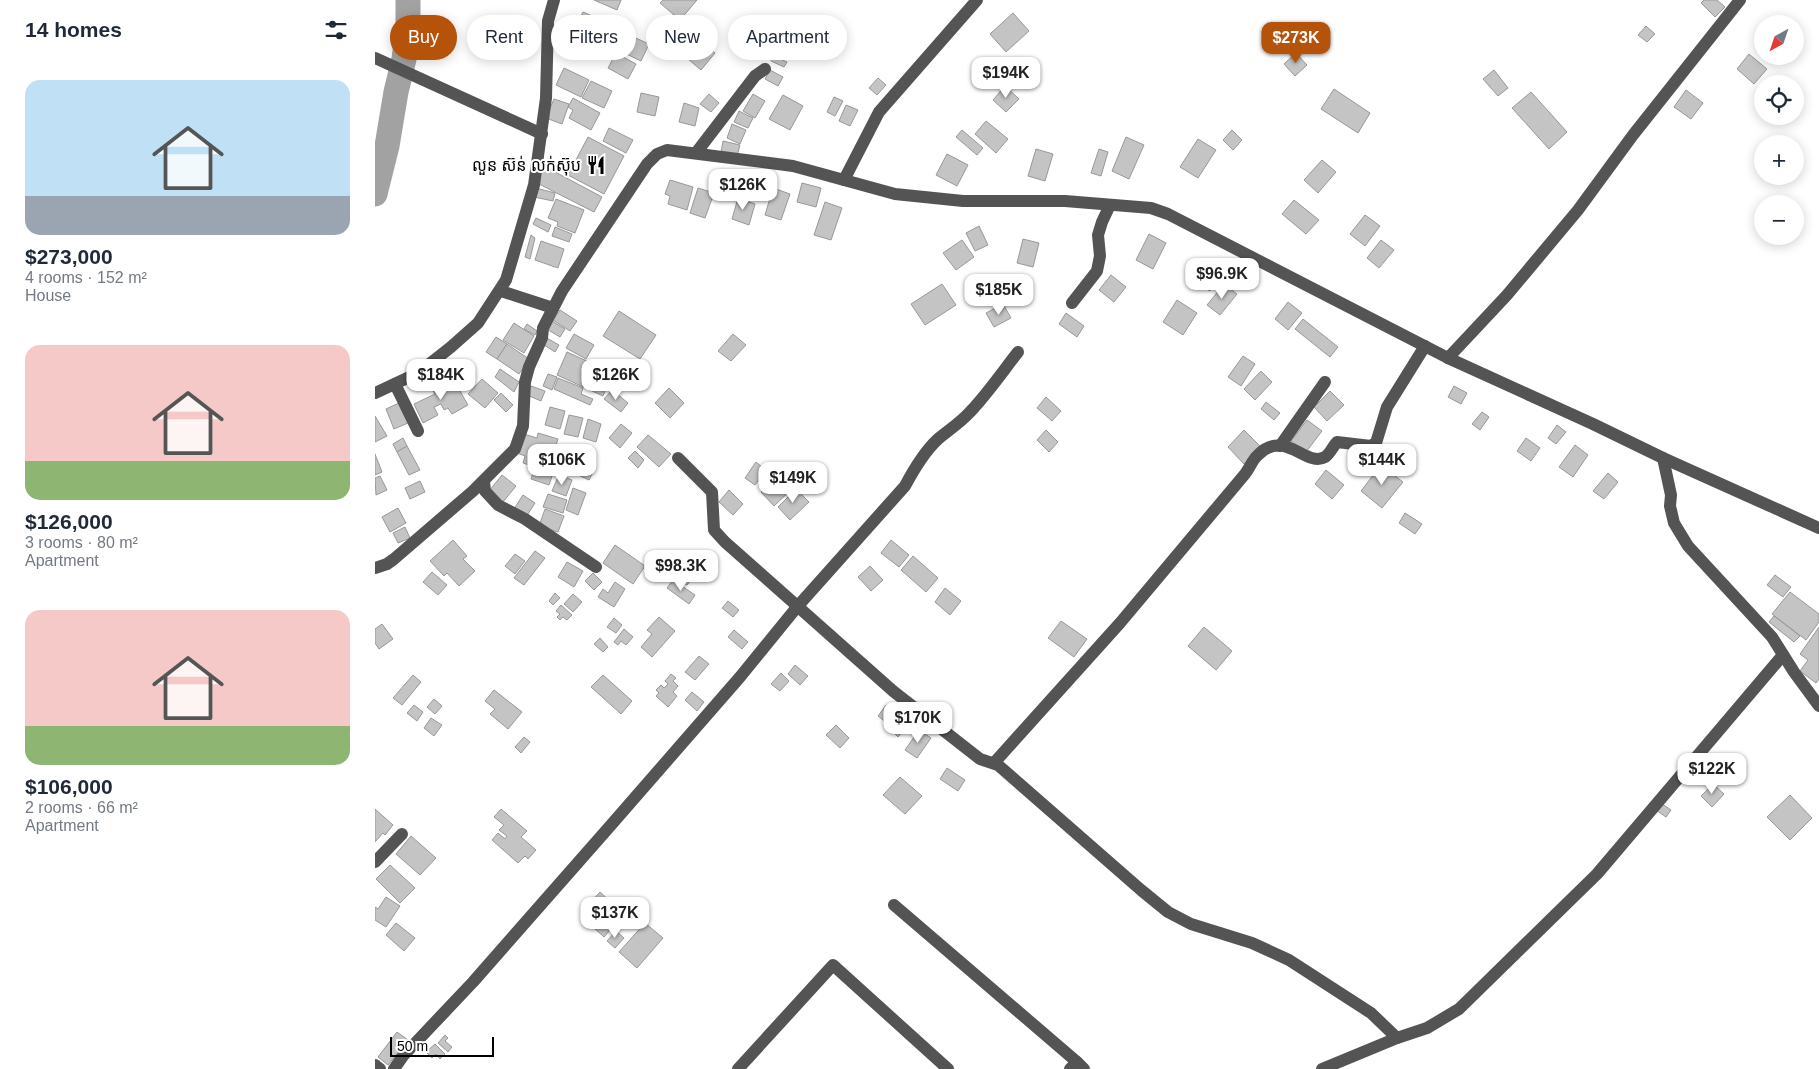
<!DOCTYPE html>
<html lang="en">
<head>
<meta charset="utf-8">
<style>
  :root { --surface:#fff; --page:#f2f2f3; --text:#1f2937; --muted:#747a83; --accent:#b45309 }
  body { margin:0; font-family:Helvetica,"Noto Sans Khmer",sans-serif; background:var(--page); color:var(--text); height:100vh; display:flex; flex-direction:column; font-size:19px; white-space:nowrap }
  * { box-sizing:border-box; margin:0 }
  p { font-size:16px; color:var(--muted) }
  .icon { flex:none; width:28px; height:28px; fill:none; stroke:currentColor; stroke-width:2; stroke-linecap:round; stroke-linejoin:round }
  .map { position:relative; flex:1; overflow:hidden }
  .side { display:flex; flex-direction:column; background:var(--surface); width:375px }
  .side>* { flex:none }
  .hud { position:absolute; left:15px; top:15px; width:475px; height:45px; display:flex; gap:10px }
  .needle { width:32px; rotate:220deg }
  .buttons { position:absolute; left:1379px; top:15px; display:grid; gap:10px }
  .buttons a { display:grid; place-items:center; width:50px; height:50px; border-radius:50%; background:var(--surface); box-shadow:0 2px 12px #0003; font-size:25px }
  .scale { position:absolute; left:15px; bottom:12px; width:104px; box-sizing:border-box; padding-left:5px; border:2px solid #000; border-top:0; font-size:14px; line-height:18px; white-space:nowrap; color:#000; -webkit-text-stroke:4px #fff; paint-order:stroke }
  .price { position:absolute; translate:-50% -42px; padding:0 11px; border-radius:10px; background:#fff; color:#222; font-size:16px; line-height:32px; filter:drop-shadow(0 1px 2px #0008) }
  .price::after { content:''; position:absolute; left:50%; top:30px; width:15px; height:11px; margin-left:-8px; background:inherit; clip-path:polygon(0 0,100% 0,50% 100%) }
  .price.current { background:var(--accent); color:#fff }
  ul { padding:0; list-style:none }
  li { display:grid; align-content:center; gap:10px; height:265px; padding:0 25px }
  li span { display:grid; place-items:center; height:155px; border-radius:15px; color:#555 }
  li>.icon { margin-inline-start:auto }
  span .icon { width:90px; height:90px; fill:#fffc; stroke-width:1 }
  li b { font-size:21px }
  h2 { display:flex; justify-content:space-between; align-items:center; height:60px; padding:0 25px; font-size:21px }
  .tag { padding:0 18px; border-radius:22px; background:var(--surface); box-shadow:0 2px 12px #0003; font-size:18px; line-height:45px }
  .tag.current { background:var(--accent); color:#fff }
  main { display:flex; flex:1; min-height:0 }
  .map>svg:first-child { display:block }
</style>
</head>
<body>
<main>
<section class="side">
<h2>14 homes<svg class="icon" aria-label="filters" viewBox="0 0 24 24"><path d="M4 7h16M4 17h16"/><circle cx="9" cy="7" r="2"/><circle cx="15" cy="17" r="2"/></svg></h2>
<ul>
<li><span style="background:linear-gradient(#bfe0f5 75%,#9aa5b1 0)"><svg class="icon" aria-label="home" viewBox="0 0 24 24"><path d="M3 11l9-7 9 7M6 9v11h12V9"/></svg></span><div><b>$273,000</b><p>4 rooms · 152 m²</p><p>House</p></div></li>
<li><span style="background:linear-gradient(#f6c9c9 75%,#8fb573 0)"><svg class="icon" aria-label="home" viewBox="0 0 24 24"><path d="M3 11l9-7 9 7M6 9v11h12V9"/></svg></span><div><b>$126,000</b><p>3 rooms · 80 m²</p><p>Apartment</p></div></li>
<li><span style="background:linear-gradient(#f6c9c9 75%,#8fb573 0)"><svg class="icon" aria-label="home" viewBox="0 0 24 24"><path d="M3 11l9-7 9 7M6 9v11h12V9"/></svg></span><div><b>$106,000</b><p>2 rooms · 66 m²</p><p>Apartment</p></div></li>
</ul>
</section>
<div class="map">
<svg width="1444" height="1069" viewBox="0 0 1444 1069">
  <rect width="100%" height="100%" fill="#fff"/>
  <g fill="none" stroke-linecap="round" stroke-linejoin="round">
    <polyline stroke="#a2a2a2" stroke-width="25" points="0,194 12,146 21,92 29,59 33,26 33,0"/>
  </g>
  <g fill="#c4c4c4" stroke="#989898">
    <polygon points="219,0 246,0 242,10"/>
    <polygon points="288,0 322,0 305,20 285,3"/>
    <polygon points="1329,0 1342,0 1350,7 1340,17 1326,3"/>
    <polygon points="208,12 231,22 226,35 202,25"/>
    <polygon points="638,13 654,31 631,52 615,34"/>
    <polygon points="413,18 431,25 419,54 401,47"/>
    <polygon points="1271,26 1280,34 1272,42 1263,35"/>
    <polygon points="193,28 221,37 219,43 192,34"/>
    <polygon points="243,30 274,44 266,61 235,46"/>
    <polygon points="320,36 340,53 326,70 306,53"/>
    <polygon points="210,42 220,47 214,59 205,54"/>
    <polygon points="241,53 261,64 253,79 233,68"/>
    <polygon points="921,53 932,65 920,76 909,64"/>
    <polygon points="1374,54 1392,69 1379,84 1362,69"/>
    <polygon points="398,56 412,62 409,67 396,61"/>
    <polygon points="189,68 214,80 206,97 181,85"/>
    <polygon points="395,70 408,77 403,86 390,79"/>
    <polygon points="1119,70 1133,88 1123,96 1108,79"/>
    <polygon points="503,78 511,85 502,95 494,88"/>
    <polygon points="216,81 237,91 229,108 207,98"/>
    <polygon points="630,86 644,99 631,112 618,100"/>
    <polygon points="959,89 995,113 983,133 946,109"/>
    <polygon points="1311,90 1328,103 1316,119 1299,107"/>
    <polygon points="1156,92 1192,132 1174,149 1137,108"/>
    <polygon points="266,93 284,97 280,116 262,112"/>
    <polygon points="334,94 344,103 336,112 325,104"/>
    <polygon points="378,94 390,101 380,118 368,111"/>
    <polygon points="408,95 428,106 415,130 394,119"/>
    <polygon points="459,97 468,101 460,116 452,112"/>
    <polygon points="198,98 225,113 216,130 194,118 198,110 193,107"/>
    <polygon points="179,99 194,104 187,124 171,118"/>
    <polygon points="309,103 324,108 320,126 304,122"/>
    <polygon points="471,105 483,110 475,126 464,121"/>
    <polygon points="364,111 378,118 373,128 359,122"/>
    <polygon points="611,121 633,139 621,153 600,134"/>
    <polygon points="357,124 371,130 365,144 352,138"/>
    <polygon points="234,128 258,140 251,153 228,141"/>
    <polygon points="587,130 608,148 602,155 581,137"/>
    <polygon points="857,130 867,140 858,150 848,140"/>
    <polygon points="213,137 249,156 229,194 193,175"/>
    <polygon points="751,137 769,145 754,179 737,171"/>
    <polygon points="823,139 841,150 823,178 805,167"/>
    <polygon points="348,141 365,145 362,156 346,153"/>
    <polygon points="661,149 678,154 670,181 653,176"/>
    <polygon points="724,149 733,152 726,176 716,173"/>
    <polygon points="572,154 593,165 582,186 561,175"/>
    <polygon points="947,160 961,172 943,193 929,180"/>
    <polygon points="169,166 227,197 219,212 160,182"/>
    <polygon points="295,180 318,187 312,210 293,204 295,196 290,194"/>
    <polygon points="427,183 446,188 441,207 422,202"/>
    <polygon points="161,188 180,193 178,201 159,197"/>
    <polygon points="323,188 339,193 330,218 315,213"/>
    <polygon points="398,188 415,194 406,220 390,215"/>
    <polygon points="363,198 380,204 374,225 357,219"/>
    <polygon points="181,199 209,210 200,233 182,226 183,222 173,218"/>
    <polygon points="919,200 944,220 931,234 907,214"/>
    <polygon points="450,202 467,208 456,240 439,235"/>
    <polygon points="990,215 1005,226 990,246 975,234"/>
    <polygon points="161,218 176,225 173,232 158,224"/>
    <polygon points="604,226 613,245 600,251 591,233"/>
    <polygon points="180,227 197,234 194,242 177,236"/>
    <polygon points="774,234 791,243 778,269 761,260"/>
    <polygon points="156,235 160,238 155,259 150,257"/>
    <polygon points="648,239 664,243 658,267 642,263"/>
    <polygon points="587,240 599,257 581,270 568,253"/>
    <polygon points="1006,240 1019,250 1004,268 992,258"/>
    <polygon points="166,241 189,249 183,268 160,260"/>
    <polygon points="824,260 845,272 835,291 813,279"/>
    <polygon points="736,275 751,287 739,302 724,290"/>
    <polygon points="567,284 581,305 550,325 536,304"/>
    <polygon points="849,284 862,294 845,315 832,305"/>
    <polygon points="802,300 822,313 808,335 788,322"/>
    <polygon points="913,302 927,313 913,330 900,319"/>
    <polygon points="628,304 636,318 619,327 611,313"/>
    <polygon points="185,310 202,321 195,331 178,320"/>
    <polygon points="244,311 281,335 265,359 228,336"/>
    <polygon points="691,313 709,326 702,337 684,324"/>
    <polygon points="928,319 963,347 955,357 920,329"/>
    <polygon points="175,320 190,329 185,337 170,328"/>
    <polygon points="139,323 159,336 149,353 128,340"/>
    <polygon points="152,324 162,331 160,335 149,329"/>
    <polygon points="199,334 219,345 211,359 191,348"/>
    <polygon points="358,334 371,345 356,361 343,351"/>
    <polygon points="121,337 132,344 122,359 111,352"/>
    <polygon points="170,337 184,345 180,352 166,343"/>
    <polygon points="132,344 154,359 144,374 122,359"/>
    <polygon points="192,352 214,362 212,367 236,377 228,396 182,375"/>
    <polygon points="868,356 880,364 866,386 853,377"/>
    <polygon points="125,369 144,382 139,392 120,377"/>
    <polygon points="886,371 897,382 880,400 869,389"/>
    <polygon points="173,374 182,377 177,390 168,386"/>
    <polygon points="183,378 208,388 206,394 218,399 215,405 179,389"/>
    <polygon points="78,379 93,405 77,414 73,408 69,410 66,404 59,407 63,415 48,423 39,404 60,394 56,387 65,383 67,386"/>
    <polygon points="107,379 123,393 110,408 93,394"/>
    <polygon points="156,386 170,391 166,401 152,395"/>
    <polygon points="1079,386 1092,393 1086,404 1073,397"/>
    <polygon points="294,388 309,403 295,418 280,403"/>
    <polygon points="237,390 253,403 246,412 229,399"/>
    <polygon points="955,391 969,405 952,421 939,407"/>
    <polygon points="126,393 138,405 131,412 119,400"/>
    <polygon points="671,397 686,411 677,421 662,408"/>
    <polygon points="891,402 905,413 899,420 886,409"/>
    <polygon points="24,403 33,423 19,429 11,409"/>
    <polygon points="175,407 190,411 185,429 170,425"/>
    <polygon points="1107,412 1114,417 1105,430 1097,424"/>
    <polygon points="194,415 208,418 203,437 189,434"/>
    <polygon points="0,416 12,436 0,442"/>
    <polygon points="213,419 226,424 221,442 208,438"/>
    <polygon points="932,420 947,431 931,452 916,441"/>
    <polygon points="246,424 257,433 245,448 234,438"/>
    <polygon points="1182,425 1191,432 1181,444 1173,438"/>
    <polygon points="671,430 683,442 674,452 662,440"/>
    <polygon points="869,430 886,447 869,464 853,447"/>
    <polygon points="163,433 183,439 179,451 185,453 174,485 156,479 160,467 148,463 150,456 142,453 149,434 162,438"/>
    <polygon points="273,435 296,454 284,467 262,447"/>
    <polygon points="28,438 32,446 22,452 18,444"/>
    <polygon points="1151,438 1165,448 1156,461 1142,451"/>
    <polygon points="1200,445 1213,455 1198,477 1184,467"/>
    <polygon points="32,446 45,470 34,475 22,452"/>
    <polygon points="196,447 210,452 206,464 192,459"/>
    <polygon points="260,451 269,460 263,468 253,458"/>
    <polygon points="0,454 7,472 0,475"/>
    <polygon points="381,462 391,470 380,485 370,478"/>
    <polygon points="203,464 218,472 214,480 199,473"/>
    <polygon points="1006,465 1028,482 1007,508 986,491"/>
    <polygon points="951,470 969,485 957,499 940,484"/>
    <polygon points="406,472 420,486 399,506 386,492"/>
    <polygon points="1233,473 1243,482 1229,499 1218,491"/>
    <polygon points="127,475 141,486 128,502 114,491"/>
    <polygon points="184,475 197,480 191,496 177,491"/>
    <polygon points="5,476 12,490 1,495 0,478"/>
    <polygon points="45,481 50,492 35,499 30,488"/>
    <polygon points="198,488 211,493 203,515 191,510"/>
    <polygon points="421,489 434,502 415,520 403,507"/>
    <polygon points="354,490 368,504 358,515 344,502"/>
    <polygon points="173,494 192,500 188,513 168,507"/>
    <polygon points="148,495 160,503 151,517 139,509"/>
    <polygon points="23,508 31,523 15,532 7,517"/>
    <polygon points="170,509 189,516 183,532 164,526"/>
    <polygon points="1030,513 1047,524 1040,534 1024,523"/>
    <polygon points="30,527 35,538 23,543 18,533"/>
    <polygon points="78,540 92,556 88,559 100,571 84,586 72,573 69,576 55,561"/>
    <polygon points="516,540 534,555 524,567 506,553"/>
    <polygon points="240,545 270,566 258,584 228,563"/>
    <polygon points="160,551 170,558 149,585 139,578"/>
    <polygon points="140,554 150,561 140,574 130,566"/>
    <polygon points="538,556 563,578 551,592 526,570"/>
    <polygon points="192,562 208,571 199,587 183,577"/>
    <polygon points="313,565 322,572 312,585 303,579"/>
    <polygon points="495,566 508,580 496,591 483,577"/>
    <polygon points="57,572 72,585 63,595 48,582"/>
    <polygon points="218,573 227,582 219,590 210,581"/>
    <polygon points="1400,575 1416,587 1408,597 1392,585"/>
    <polygon points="298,580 320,595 314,604 292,588"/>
    <polygon points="240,582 250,589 239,607 223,597 228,589 233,593"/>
    <polygon points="570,588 586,601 575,615 560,602"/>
    <polygon points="1415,592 1444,614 1444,622 1431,640 1397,614"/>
    <polygon points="180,593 185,598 178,605 174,601"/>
    <polygon points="198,594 207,602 198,612 189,604"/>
    <polygon points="353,601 364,610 358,617 347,608"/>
    <polygon points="186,605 197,615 192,620 188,617 185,620 182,617 185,614 181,611"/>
    <polygon points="1399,616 1425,636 1419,642 1394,622"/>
    <polygon points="284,617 300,631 277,657 266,647 277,634 272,630"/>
    <polygon points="239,618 247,625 241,633 232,627"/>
    <polygon points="686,621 712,639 699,657 673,638"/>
    <polygon points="7,624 18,639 4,649 0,643 0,629"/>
    <polygon points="829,627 857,651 841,670 813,646"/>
    <polygon points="1444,627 1444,679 1441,683 1425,671 1433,660 1425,654"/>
    <polygon points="249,629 258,637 251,645 246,641 243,645 239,642"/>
    <polygon points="359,630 373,642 367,649 353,637"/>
    <polygon points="225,638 233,647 228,652 219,644"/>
    <polygon points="324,656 334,664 320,680 310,672"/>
    <polygon points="420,665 433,676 425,685 413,674"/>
    <polygon points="406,673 414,681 405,691 396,684"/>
    <polygon points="296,674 301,678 298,681 303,686 298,692 302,696 293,707 281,696 284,693 281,690 286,685 289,688 293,684 290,681"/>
    <polygon points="38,675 46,682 27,705 18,698"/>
    <polygon points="228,675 257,701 246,714 216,687"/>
    <polygon points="119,690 147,712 133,729 115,714 120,709 110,701"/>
    <polygon points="317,692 329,702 322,711 310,700"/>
    <polygon points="59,699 67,706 60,714 52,707"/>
    <polygon points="39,705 48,712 42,721 32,713"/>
    <polygon points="511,705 521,713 513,724 503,716"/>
    <polygon points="56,718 67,725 59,736 49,728"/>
    <polygon points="521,724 528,731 523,737 516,730"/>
    <polygon points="461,725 474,738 465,748 451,735"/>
    <polygon points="544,730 556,738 542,758 530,750"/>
    <polygon points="149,737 155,742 146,753 140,747"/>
    <polygon points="572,768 590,780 583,791 565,779"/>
    <polygon points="525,777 547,796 530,814 508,795"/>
    <polygon points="1338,784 1349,794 1337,807 1326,796"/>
    <polygon points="1415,795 1437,818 1415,840 1392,817"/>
    <polygon points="1286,803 1296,810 1291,817 1281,810"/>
    <polygon points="0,809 18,825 10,835 8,833 0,842"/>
    <polygon points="126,809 152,831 146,837 161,850 153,859 150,856 143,863 117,840 123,833 130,839 132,836 124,830 129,825 119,817"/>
    <polygon points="36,836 61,858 45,875 21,854"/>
    <polygon points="15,865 40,888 25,903 1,879"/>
    <polygon points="225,892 252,917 245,925 242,922 229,937 209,919 214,914 207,907 211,901 214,904"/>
    <polygon points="11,897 25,906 11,927 0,920 0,907 3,909"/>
    <polygon points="21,923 40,938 29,951 11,935"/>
    <polygon points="270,923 288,938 262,968 244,952"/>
    <polygon points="241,931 249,938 240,948 232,941"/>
    <polygon points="22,1032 33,1040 13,1065 3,1057"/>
    <polygon points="70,1035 73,1038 70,1041 77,1047 73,1052 63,1043"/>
    <polygon points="60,1044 70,1054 65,1059 61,1054 57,1058 51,1052"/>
  </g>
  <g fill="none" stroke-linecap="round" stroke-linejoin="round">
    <g stroke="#545454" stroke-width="12">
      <polyline points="0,58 167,134"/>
      <polyline points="321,153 380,76 390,69"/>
      <polyline points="469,180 504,112 602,0"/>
      <polyline points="126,291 178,308"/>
      <polyline points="697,303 722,271 725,256 723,235 727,222 735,205"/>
      <polyline points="1073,358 1132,295 1203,210 1258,135 1365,0"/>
      <polyline points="20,384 43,431"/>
      <polyline points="0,393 43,373 76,347 103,323 131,280 159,185 171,98 173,21 179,0"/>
      <polyline points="905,446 950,382"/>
      <polyline points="303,458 337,492 339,530 350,542 518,691 605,759 623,765 766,890 793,912 816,924 877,943 914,960 996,1013 1022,1038"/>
      <polyline points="1288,458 1444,528"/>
      <polyline points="109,481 110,491 123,505 150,519 221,567"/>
      <polyline points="0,568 12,564 19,559 98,491 140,449 148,426 150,382 154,367 167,338 168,328 187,291 272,164 282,154 292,150 418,166 520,194 588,201 690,201 776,208 793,214 1073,358 1218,424 1288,458 1296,495 1295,506 1299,523 1313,546 1397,637 1419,672 1444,706"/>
      <path d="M619,763l126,-140 125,-149c5,-6 7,-14 13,-19 27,-27 48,13 67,2 5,-3 8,-11 12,-15l34,4 5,-3 11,-36 38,-61"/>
      <polyline points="0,862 27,834"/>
      <polyline points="519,905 702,1062"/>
      <polyline points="0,1065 5,1069"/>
      <path d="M19,1069l9,-13 70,-74 138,-157 129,-148 57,-70 108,-121c9,-17 19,-34 33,-47 11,-9 23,-17 32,-27 18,-19 33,-41 48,-60"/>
      <polyline points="363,1069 458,965 573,1069"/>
      <polyline points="695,1069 702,1062 709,1069"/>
      <polyline points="947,1069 1022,1038 1052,1028 1084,1009 1222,874 1408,655"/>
    </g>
  </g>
  <defs>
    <g id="restaurant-bare" transform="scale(1.5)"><path d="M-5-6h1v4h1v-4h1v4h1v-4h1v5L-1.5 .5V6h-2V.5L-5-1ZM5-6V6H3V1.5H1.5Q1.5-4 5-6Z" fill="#000" stroke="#fff" stroke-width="2.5" paint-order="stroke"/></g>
  </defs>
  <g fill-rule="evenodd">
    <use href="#restaurant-bare" x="221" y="165"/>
  </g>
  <g text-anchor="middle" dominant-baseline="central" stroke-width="4" stroke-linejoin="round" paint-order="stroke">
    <g font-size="16" fill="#000" stroke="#fff" text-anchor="end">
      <text x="206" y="165">លួន ស៊ន់ លក់ស៊ុប</text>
    </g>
  </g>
</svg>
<div class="buttons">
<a><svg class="needle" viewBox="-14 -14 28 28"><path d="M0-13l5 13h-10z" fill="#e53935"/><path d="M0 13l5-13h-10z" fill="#747a83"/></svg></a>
<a><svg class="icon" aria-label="locate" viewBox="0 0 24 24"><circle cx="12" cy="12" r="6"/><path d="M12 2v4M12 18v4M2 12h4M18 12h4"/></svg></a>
<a>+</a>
<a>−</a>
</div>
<div class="scale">50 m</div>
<b class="price current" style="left:921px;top:64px">$273K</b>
<b class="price" style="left:631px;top:99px">$194K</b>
<b class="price" style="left:368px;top:211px">$126K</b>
<b class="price" style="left:847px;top:300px">$96.9K</b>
<b class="price" style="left:624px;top:316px">$185K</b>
<b class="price" style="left:66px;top:401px">$184K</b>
<b class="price" style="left:241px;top:401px">$126K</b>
<b class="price" style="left:187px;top:486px">$106K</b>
<b class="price" style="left:1007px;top:486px">$144K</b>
<b class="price" style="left:418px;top:504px">$149K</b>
<b class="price" style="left:306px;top:592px">$98.3K</b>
<b class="price" style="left:543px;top:744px">$170K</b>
<b class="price" style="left:1337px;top:795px">$122K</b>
<b class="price" style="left:240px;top:939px">$137K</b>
<div class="hud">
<a class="tag current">Buy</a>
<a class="tag">Rent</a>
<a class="tag">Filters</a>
<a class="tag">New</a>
<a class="tag">Apartment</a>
</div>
</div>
</main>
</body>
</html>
